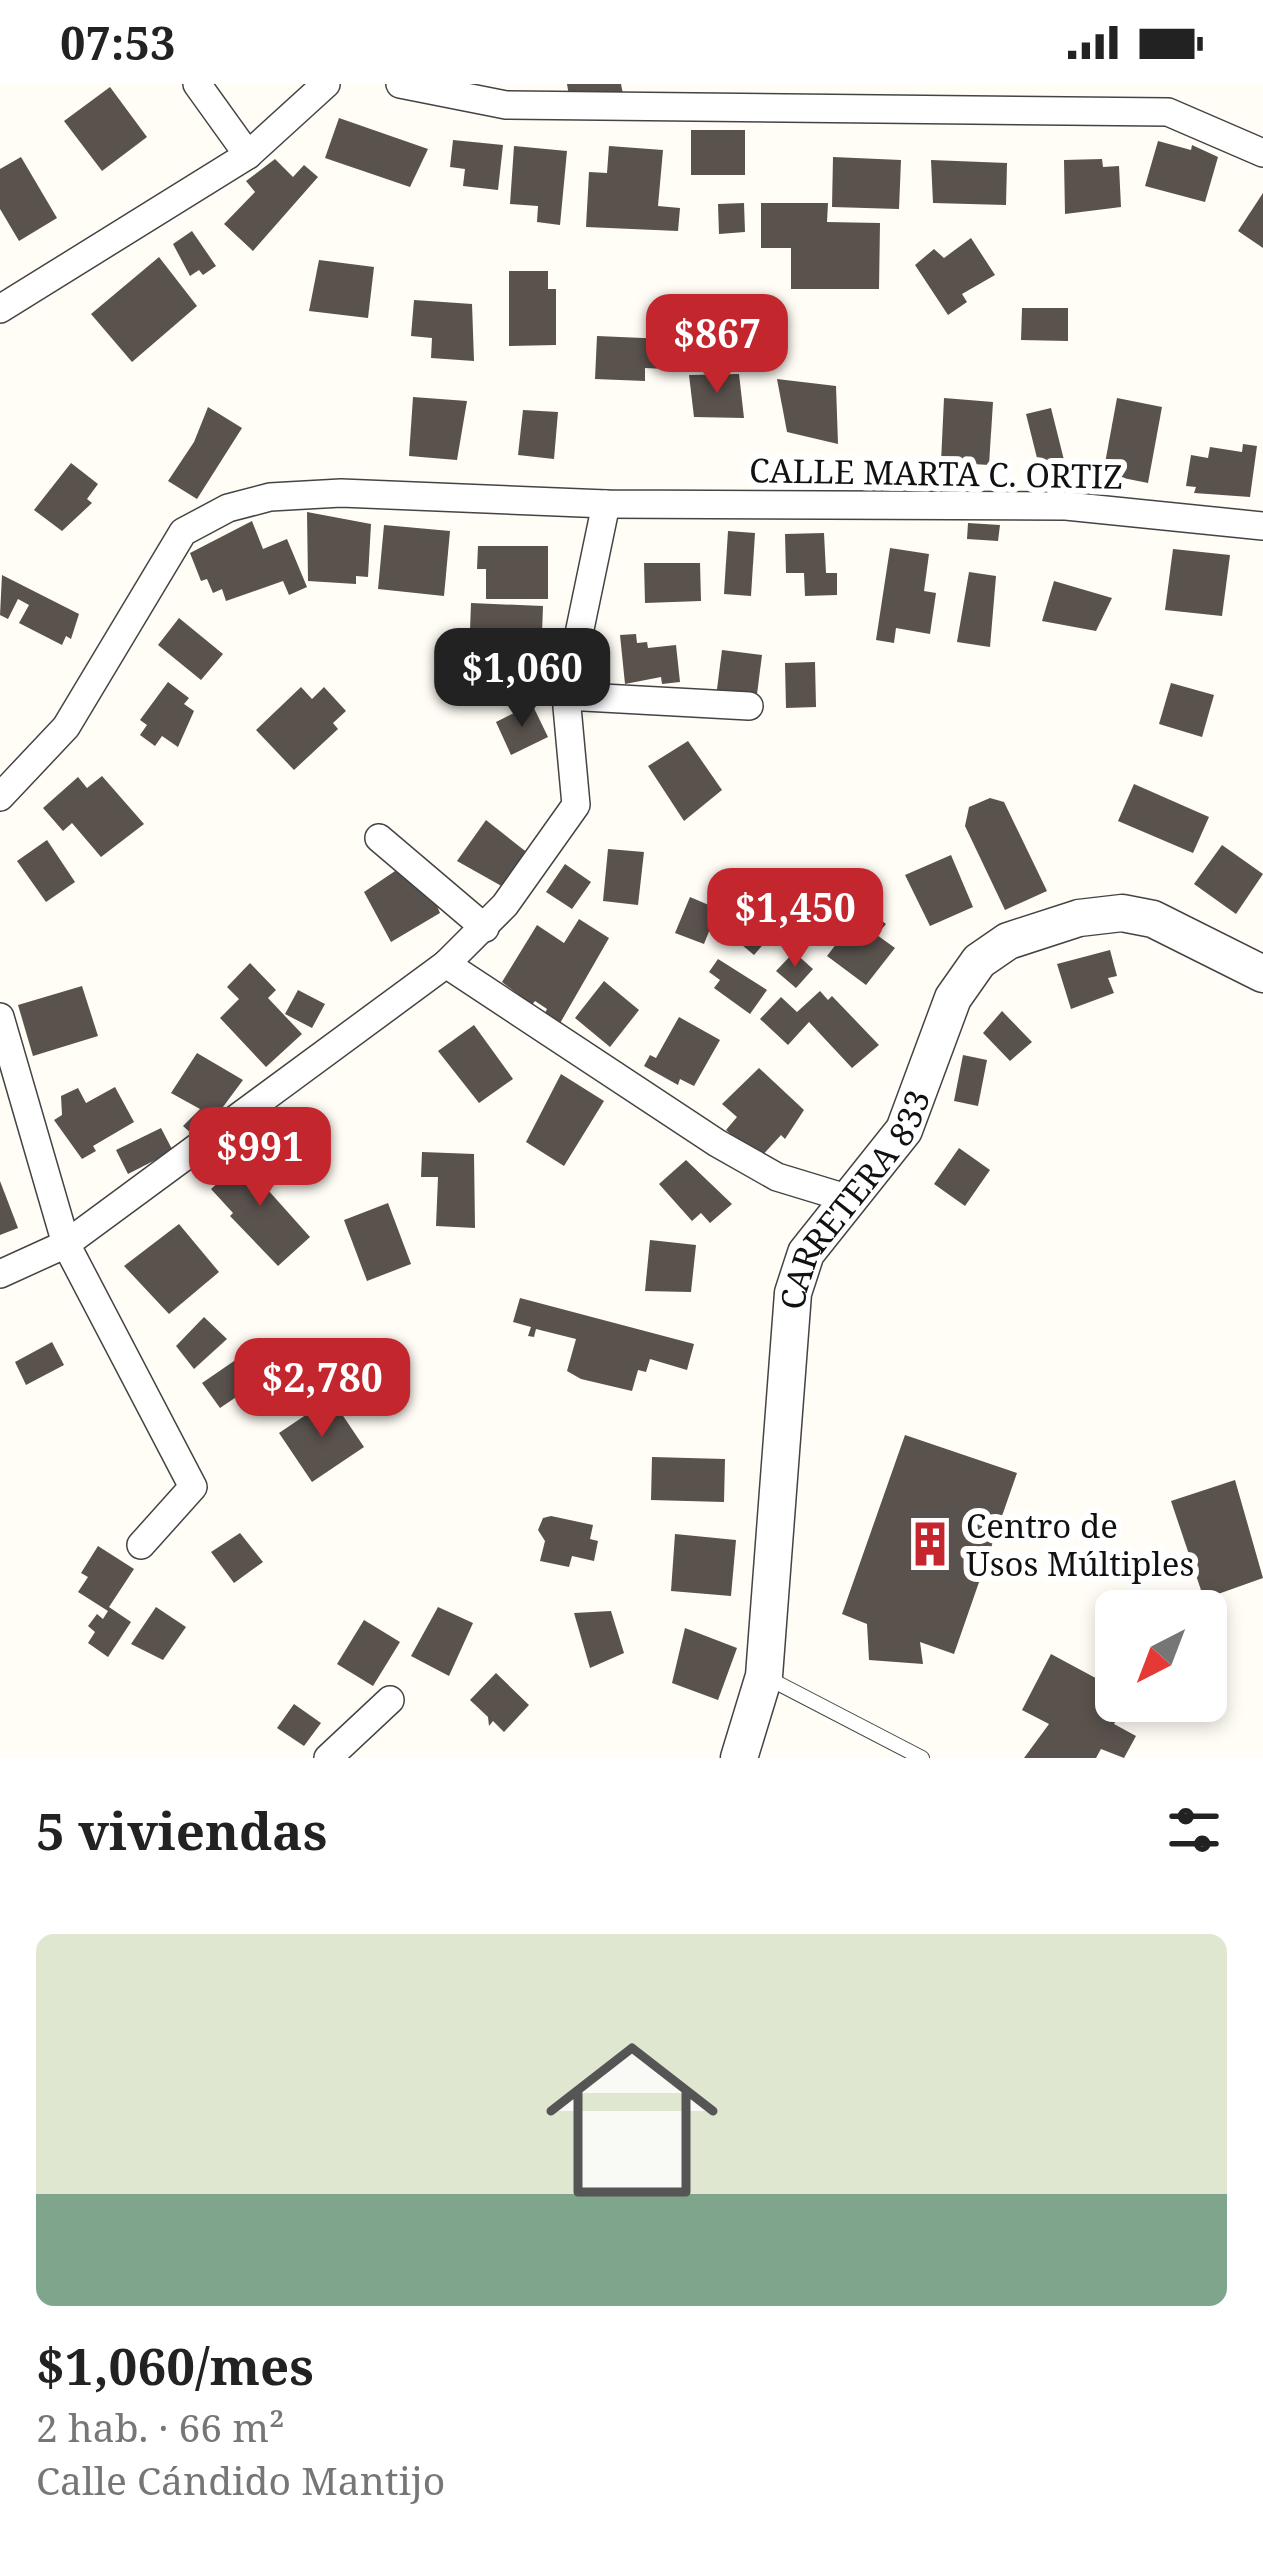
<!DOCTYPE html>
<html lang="es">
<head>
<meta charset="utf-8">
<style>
  :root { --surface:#fff; --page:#f6f6f6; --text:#222; --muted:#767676; --line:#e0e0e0; --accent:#c4262e }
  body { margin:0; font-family:"Noto Serif",serif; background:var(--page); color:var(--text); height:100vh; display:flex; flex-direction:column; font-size:45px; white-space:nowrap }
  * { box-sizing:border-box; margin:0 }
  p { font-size:39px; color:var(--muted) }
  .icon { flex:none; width:66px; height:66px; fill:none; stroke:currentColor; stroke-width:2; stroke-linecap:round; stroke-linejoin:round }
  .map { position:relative; height:1674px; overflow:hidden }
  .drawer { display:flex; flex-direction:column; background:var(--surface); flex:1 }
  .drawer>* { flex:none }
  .needle { width:78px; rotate:222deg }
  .controls { position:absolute; left:1095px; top:1506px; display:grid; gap:24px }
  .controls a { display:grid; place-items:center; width:132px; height:132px; border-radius:18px; background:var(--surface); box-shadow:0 6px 18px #0003; font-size:60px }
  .price { position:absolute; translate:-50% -102px; padding:0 27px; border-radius:24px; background:var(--accent); color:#fff; font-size:39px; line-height:78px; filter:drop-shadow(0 3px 6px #0008) }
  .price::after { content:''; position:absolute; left:50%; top:72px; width:36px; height:27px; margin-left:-18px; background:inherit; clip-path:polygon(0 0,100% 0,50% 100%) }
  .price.active { background:#222; color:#fff }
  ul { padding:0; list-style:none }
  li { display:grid; align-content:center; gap:24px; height:636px; padding:0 36px }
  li+li { border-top:3px solid var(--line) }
  li span { display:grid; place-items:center; height:372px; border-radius:18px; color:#555 }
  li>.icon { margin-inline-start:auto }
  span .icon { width:216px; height:216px; fill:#fffc; stroke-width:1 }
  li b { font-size:51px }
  h2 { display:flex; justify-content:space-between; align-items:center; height:144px; padding:0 36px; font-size:51px }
  .status { display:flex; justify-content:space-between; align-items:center; height:84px; padding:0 60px; background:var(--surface); direction:ltr }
  .status svg { height:33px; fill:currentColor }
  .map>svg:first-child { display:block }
</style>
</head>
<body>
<div class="status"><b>07:53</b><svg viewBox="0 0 49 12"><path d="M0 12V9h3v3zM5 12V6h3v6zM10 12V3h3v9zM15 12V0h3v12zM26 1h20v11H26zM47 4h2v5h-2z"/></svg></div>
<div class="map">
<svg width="1263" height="1674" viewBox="0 0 1263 1674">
  <rect width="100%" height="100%" fill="#fffdf5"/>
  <g fill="#5a524d">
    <polygon points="567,0 621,0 623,10 593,21 592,8 569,12"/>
    <polygon points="110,3 147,53 102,87 64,37"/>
    <polygon points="339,34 428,65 410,103 325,74"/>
    <rect x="691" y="46" width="54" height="45"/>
    <polygon points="453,56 503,61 498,106 463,102 465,85 450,83"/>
    <polygon points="1158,57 1191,66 1192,61 1218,73 1205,118 1145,102"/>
    <polygon points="514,62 567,67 560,141 537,138 538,122 510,120"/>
    <polygon points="609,62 663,66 658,122 680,124 678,147 586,143 589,88 607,89"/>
    <polygon points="21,73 57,134 19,157 0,125 0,85"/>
    <polygon points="833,73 901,76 899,125 832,123"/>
    <polygon points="275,75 293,93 304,81 318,93 253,167 224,140 255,108 246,97"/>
    <polygon points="1102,75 1103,83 1119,82 1121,123 1065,130 1064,76"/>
    <polygon points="931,76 1007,79 1006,121 933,119"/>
    <polygon points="1263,109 1263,164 1238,147"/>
    <polygon points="744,119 745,148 719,150 718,120"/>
    <polygon points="761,119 828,119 827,138 880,139 879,205 791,205 791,164 761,164"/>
    <polygon points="192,147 216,182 203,191 199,186 190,192 173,160"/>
    <polygon points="971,154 995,191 962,210 967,218 948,231 915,181 934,165 944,174"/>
    <polygon points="159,173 197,222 132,278 91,230"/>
    <polygon points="319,176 374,183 368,234 309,227"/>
    <polygon points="509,187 548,187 548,205 556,205 556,261 509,262"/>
    <polygon points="414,216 472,220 474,277 431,274 432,254 411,252"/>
    <polygon points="1022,224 1068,224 1068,257 1021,256"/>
    <polygon points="597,252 666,255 665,285 645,284 645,297 595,295"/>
    <polygon points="739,290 744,334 694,333 689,291"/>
    <polygon points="777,295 836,302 838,360 787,348"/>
    <polygon points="413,313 467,317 457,376 409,372"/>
    <polygon points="944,314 993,318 989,381 941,378"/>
    <polygon points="1117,314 1162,323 1148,399 1103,390"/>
    <polygon points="208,323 242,344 197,415 168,397 194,358"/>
    <polygon points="1051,324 1064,376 1039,382 1026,330"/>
    <polygon points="523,326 558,328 554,375 518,371"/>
    <polygon points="1243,360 1257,362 1250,413 1194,409 1196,403 1186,402 1191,371 1208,374 1210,363 1242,368"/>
    <polygon points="71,379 98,400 87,415 92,419 62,447 34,426"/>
    <polygon points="307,428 371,440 368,493 356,492 356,500 308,497"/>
    <polygon points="252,437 263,465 287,455 307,503 289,511 283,497 226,517 222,505 213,509 207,495 201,497 190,469"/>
    <polygon points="968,439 1000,441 998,457 967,455"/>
    <polygon points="384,441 450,447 444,512 378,505"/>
    <polygon points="728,447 755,449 751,512 724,510"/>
    <polygon points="824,449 826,489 837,489 837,511 805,512 804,489 786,489 785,450"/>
    <polygon points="478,462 548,462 548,515 486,515 486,485 477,485"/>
    <polygon points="890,464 929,470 924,507 936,509 930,550 896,544 894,559 876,556"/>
    <polygon points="1173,465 1230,471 1222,532 1165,526"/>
    <polygon points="644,479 700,479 701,517 645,519"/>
    <polygon points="969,488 996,492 990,563 957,558"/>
    <polygon points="2,491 79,530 71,555 66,552 62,561 19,539 29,521 18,515 8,535 0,531"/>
    <polygon points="1054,497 1112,514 1096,547 1042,537"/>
    <polygon points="471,519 543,522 541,576 469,574"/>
    <polygon points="179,534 223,570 201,596 158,561"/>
    <polygon points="636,550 637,559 647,558 648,564 676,561 680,598 662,600 661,593 625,600 620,551"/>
    <polygon points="722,566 762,571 756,618 716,613"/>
    <polygon points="815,578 816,623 786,624 785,579"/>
    <polygon points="168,598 189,614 184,620 194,627 178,663 162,652 155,662 140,651 147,641 140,636"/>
    <polygon points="1171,599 1214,611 1202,653 1159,640"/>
    <polygon points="301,603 312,615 324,603 346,627 333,639 338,645 294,686 256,646"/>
    <polygon points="532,620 548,653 511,671 496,638"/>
    <polygon points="688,657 722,706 684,737 648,682"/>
    <polygon points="102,692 144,740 101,773 72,739 63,747 43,724 78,693 87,704"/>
    <polygon points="1134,700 1209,733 1193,769 1118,737"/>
    <polygon points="990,714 1004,718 1047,807 1005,826 965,742 969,723"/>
    <polygon points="486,736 529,770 505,804 457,777"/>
    <polygon points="47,756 75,798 46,818 17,777"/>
    <polygon points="1222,761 1263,790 1236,830 1194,800"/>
    <polygon points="608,765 644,768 638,821 603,817"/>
    <polygon points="951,771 973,823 930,842 905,791"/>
    <polygon points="407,779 427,797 440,829 391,858 364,808"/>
    <polygon points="565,780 591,798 572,825 546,808"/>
    <polygon points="690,813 718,825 704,860 675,849"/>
    <polygon points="744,824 773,849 754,871 724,846"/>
    <polygon points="877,833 886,840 877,851 895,864 866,901 827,872 856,834 869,844"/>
    <polygon points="579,835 609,854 559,941 544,931 547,925 535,917 532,921 502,898 537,841 564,859"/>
    <polygon points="1110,866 1117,892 1108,894 1114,909 1071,925 1057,880"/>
    <polygon points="794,868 813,885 796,904 776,887"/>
    <polygon points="718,875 767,906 750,930 714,904 720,896 709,888"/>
    <polygon points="250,879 276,906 268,914 302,950 266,983 220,934 239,915 227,903"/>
    <polygon points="604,897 639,926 610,963 575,934"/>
    <polygon points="82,902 98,952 33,972 18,921"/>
    <polygon points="298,906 325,920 312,944 285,930"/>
    <polygon points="820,907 828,916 832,912 879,961 852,984 809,938 788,961 760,935 781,913 797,928"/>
    <polygon points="1002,927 1032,958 1010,977 983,949"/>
    <polygon points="679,933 720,956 694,1002 680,995 678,1001 644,982 650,971 656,974"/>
    <polygon points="474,941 513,995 479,1019 438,967"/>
    <polygon points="197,969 243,996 220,1027 228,1033 202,1059 183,1042 200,1025 171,1009"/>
    <polygon points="963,971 987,976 978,1022 954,1017"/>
    <polygon points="759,984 804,1026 785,1055 781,1051 759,1075 726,1046 737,1033 722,1020"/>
    <polygon points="561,990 604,1017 564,1082 526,1058"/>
    <polygon points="115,1003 134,1038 93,1062 96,1067 82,1075 54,1036 62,1031 61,1012 78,1004 86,1019"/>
    <polygon points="161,1044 173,1067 128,1090 116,1066"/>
    <polygon points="959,1064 990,1086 965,1122 934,1100"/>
    <polygon points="253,1067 279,1096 268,1106 310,1153 278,1182 230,1132 233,1129 211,1105"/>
    <polygon points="422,1068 474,1070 475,1144 436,1142 438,1093 421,1093"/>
    <polygon points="686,1076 732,1120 710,1139 701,1129 692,1137 659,1100"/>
    <polygon points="0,1097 18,1144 0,1151"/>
    <polygon points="388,1119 411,1180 367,1197 344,1136"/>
    <polygon points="179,1140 219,1188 169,1230 124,1182"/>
    <polygon points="650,1156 696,1161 691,1208 645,1207"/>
    <polygon points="520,1214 694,1260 687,1286 650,1275 646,1288 638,1286 632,1307 581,1295 567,1287 576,1255 536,1245 534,1253 528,1252 531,1243 513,1238"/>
    <polygon points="204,1233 227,1255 194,1285 176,1262"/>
    <polygon points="52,1258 64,1281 26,1301 15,1278"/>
    <polygon points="237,1275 254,1301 220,1324 202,1299"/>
    <polygon points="331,1314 364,1363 312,1398 279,1349"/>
    <polygon points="905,1351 1017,1389 954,1570 920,1558 923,1580 869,1576 867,1540 842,1530"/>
    <polygon points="652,1373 725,1375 724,1418 651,1416"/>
    <polygon points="1235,1396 1263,1494 1204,1515 1171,1417"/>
    <polygon points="551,1432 593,1441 590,1455 598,1457 594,1477 572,1472 569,1483 540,1477 545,1457 538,1446 543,1434"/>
    <polygon points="240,1449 263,1478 234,1499 211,1468"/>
    <polygon points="675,1450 736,1456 731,1512 671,1507"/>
    <polygon points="98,1462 134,1485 109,1523 131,1538 108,1573 88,1559 95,1548 88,1542 97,1530 103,1535 108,1527 78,1508 88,1493 81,1489"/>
    <polygon points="156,1523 186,1543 163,1576 131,1560"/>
    <polygon points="438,1523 473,1539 449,1592 411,1572"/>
    <polygon points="611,1527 624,1569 590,1584 574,1529"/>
    <polygon points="364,1536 400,1558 373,1602 337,1580"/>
    <polygon points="685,1544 737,1564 718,1616 672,1599"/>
    <polygon points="1051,1570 1116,1605 1116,1617 1126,1617 1114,1640 1136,1652 1124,1674 1101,1665 1096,1674 1024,1674 1049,1640 1022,1626"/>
    <polygon points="496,1589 529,1621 504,1648 493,1637 489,1642 488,1633 470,1616"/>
    <polygon points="294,1620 321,1639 304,1662 277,1644"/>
  </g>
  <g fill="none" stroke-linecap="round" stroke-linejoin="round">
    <g stroke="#444" stroke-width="16">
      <polyline id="service" points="764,1592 922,1674"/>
    </g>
    <g stroke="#444" stroke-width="30">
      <g id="minor">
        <polyline points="197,0 248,71"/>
        <polyline points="400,0 506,21 1168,28 1263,69"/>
        <polyline points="0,225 248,71 326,0"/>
        <polyline points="566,612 749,622"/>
        <polyline points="0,713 66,643 183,448 228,424 270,413 341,409 606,420 1066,422 1263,442"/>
        <polyline points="379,754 485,844"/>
        <polyline points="446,880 717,1059 777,1093 846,1114"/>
        <polyline points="0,933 66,1160 193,1403 141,1461"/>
        <polyline points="0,1190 66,1160 446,880 505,821 576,721 566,612 606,420"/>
        <polyline points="328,1674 390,1616"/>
      </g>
    </g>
    <g stroke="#444" stroke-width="39">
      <g id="tertiary">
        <path id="s1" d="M739,1674l25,-82 29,-383 13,-40 98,-123 49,-132 26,-37 29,-20 71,-23 43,-5 31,6 110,55"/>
      </g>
    </g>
    <use href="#service" stroke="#fff" stroke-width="14"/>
    <use href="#minor" stroke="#fff" stroke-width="27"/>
    <use href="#tertiary" stroke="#fff" stroke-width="36"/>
  </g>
  <defs>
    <g id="building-bare" transform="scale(3.6)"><path d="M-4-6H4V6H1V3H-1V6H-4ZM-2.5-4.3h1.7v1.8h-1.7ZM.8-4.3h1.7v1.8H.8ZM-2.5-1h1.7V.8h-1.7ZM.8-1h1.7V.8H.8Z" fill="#c4262e" stroke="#fff" stroke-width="2.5" paint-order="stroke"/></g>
  </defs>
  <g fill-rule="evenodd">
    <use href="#building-bare" x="930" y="1460"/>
  </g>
  <g text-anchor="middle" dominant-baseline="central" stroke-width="12" stroke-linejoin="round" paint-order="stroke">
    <g font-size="33" fill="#111" stroke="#fff">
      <text transform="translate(936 389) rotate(1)">CALLE MARTA C. ORTIZ</text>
      <text stroke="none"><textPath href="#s1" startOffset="582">CARRETERA 833</textPath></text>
    </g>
    <g font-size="33" fill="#111" stroke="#fff" text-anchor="start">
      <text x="966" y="1441">Centro de<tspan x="966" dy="38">Usos Múltiples</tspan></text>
    </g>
  </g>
</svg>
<div class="controls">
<a><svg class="needle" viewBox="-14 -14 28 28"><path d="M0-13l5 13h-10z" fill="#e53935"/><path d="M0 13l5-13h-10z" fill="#767676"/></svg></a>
</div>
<b class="price" style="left:717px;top:312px">$867</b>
<b class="price active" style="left:522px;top:646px">$1,060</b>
<b class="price" style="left:795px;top:886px">$1,450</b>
<b class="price" style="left:260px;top:1125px">$991</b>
<b class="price" style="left:322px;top:1356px">$2,780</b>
</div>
<section class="drawer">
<h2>5 viviendas<svg class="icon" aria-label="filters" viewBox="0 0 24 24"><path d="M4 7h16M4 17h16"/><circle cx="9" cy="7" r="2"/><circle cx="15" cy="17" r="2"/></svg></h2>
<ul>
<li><span style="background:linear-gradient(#dfe7d0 70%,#7fa58c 0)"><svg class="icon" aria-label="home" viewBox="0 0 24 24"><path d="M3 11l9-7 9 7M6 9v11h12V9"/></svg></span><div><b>$1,060/mes</b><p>2 hab. · 66 m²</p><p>Calle Cándido Mantijo</p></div></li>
</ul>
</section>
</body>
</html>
